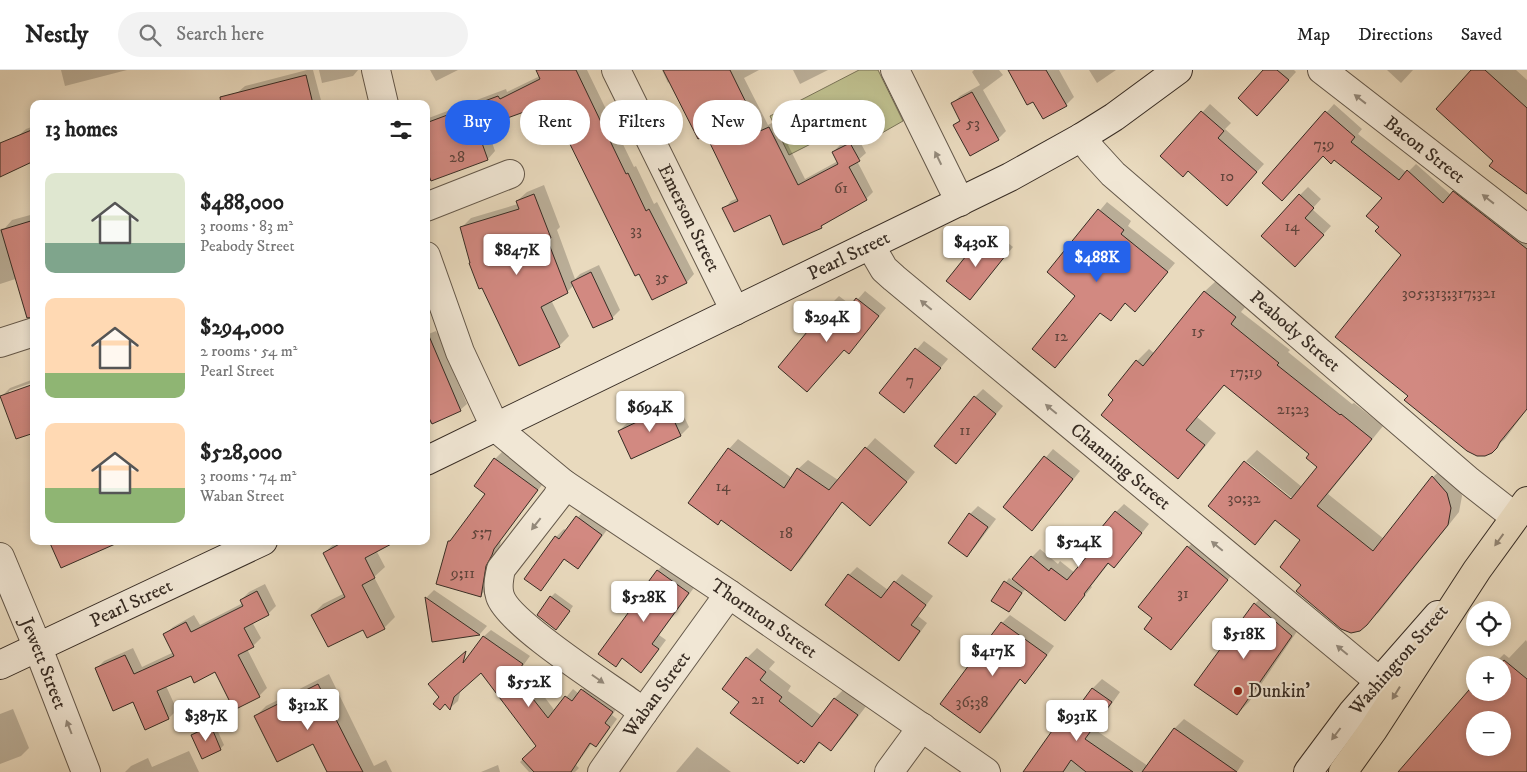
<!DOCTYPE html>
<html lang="en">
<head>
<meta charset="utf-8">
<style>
  :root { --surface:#fff; --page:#f2f2f2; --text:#222; --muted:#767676; --line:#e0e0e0; --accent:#2563eb }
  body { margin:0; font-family:"IM FELL DW Pica",serif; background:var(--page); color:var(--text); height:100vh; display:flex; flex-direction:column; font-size:19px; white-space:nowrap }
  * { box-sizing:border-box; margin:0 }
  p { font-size:16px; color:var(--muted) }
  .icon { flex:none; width:28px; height:28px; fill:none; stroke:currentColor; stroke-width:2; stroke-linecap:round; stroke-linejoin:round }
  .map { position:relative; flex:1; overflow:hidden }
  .panel { position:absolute; left:30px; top:30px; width:400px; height:445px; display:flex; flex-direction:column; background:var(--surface); border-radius:10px; box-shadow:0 2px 8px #0003 }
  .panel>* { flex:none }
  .hud { position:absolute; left:445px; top:30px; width:475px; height:45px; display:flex; gap:10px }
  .buttons { position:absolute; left:1466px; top:531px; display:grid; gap:10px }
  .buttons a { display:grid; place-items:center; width:45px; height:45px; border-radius:50%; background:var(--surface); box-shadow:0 2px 8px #0003; font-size:25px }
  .price { position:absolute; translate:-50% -42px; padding:0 11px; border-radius:5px; background:#fff; color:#222; font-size:16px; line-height:32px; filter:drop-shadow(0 1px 2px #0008) }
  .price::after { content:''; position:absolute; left:50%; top:30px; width:15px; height:11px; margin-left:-8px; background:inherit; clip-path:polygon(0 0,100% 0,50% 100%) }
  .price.current { background:var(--accent); color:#fff }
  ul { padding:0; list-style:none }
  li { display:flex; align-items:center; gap:15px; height:125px; padding:0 15px }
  li span { display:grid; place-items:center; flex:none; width:140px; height:100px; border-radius:10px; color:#555 }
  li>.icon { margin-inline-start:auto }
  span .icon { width:60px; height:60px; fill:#fffc; stroke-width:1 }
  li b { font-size:21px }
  h2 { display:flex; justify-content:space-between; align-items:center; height:60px; padding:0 15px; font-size:21px }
  .pill { padding:0 18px; border-radius:22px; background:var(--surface); box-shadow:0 2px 8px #0003; font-size:18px; line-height:45px }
  .pill.current { background:var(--accent); color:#fff }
  header { display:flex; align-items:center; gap:30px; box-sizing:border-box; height:70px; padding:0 25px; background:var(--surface); border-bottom:1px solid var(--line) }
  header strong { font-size:24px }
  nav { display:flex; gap:28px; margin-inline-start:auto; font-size:18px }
  .search { width:350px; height:45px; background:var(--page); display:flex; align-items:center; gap:12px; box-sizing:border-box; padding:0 18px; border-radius:28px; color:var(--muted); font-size:19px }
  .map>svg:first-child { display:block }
</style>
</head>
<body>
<header>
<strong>Nestly</strong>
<div class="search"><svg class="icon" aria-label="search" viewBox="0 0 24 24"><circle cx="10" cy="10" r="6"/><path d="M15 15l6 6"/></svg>Search here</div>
<nav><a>Map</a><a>Directions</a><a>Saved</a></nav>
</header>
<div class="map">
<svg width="1527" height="702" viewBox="0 0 1527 702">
  <rect width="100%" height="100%" fill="#e9dabe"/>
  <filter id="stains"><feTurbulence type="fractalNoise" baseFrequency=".004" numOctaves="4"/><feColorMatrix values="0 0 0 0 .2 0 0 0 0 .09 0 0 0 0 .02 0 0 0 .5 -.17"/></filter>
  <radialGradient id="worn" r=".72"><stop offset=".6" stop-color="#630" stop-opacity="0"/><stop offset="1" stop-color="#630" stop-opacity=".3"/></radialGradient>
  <polygon fill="#bdbd8c" stroke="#7a7458" points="859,0 878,0 903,51 866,72 854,52 789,85 770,46"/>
  <g fill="#0003" fill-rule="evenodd">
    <polygon points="61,0 127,0 65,16"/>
    <polygon points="307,0 313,0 322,34 240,34 237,23 245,16"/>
    <polygon points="319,0 358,0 353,6 322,13"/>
    <polygon points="430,0 458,0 436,11"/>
    <polygon points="537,0 587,0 634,97 636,96 654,134 657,132 694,204 687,212 562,56 525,40 486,55 495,81 488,89 432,109 426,79 426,49 506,19 507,22 540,6"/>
    <polygon points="662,0 759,0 744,8 768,55 776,51 805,109 838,91 833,82 840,75 857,66 866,83 857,91 873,122 866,129 828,150 821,157 771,143 724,139 731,131 738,128 706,63 670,11 668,13"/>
    <polygon points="793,0 828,0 800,14"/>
    <polygon points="974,0 999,0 1003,5 983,20 1006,61 998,69 954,55 961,49 952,34 960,26 980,15 972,2"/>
    <polygon points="1010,0 1059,0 1074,27 1066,35 1034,30"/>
    <polygon points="1089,0 1116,0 1097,13"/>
    <polygon points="1265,0 1294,0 1296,2 1265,36"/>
    <polygon points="1387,0 1413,0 1401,13"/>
    <polygon points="1473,0 1516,0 1527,10 1527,122 1495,90"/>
    <polygon points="1210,34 1231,53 1225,59 1264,94 1235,126 1162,86"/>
    <polygon points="1334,34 1362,59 1358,64 1407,103 1416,94 1451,125 1461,114 1527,166 1527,339 1505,369 1496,377 1410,325 1403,185 1380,157 1384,128 1335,89 1323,85 1264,113"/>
    <polygon points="34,56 34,95 32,95 30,91 0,106 0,83 26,59"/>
    <polygon points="544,115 560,157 557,160 575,209 580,204 599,195 620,240 612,248 593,257 574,215 567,222 551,230 569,266 559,276 461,158 471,148 518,134 517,131 527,122"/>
    <polygon points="1308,117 1321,129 1312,139 1331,156 1303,187 1300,125"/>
    <polygon points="1107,132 1131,151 1128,156 1175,193 1135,240 1126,233 1111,250 1101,242 1055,296 1077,225 1048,202"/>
    <polygon points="34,144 34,203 0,214 0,159 5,158 12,150"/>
    <polygon points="991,159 1013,177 977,220 983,167"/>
    <polygon points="1216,211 1247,235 1241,242 1290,280 1288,282 1352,334 1354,333 1383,356 1328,424 1384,469 1433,407 1445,396 1460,416 1462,426 1459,442 1379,542 1366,554 1303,515 1302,469 1276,450 1255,473 1209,436 1295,434 1297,432 1246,391 1257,380 1302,417 1318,397 1311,384 1225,314 1197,347 1216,363 1190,395 1178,407 1115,330 1137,291 1149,279 1155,284 1204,222"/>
    <polygon points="865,221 886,238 856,274 831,234 839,226 852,236"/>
    <polygon points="436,261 437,263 444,261 452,289 449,292 467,334 460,340 426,355 426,265"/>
    <polygon points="924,271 948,289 904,341 881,322"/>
    <polygon points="34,309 34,312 9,321 9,324 2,326 10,318"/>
    <polygon points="983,319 1003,336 956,392 975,327"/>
    <polygon points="676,330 689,357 681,365 631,388 619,361 627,353"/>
    <polygon points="875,368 915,402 879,445 843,431 800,491 791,500 722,449 718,453 690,432 729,379 738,369 792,408 798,399 808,390 838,410"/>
    <polygon points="1053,379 1080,401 1040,451 1004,437"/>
    <polygon points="503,381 545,411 501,469 500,476 493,486 489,517 481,525 457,465 487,424 495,389"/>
    <polygon points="1124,434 1149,454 1122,488 1109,493 1091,516 1092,517 1065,550 1026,518 1009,541 993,530 1009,508 1018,514 1032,487 1040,479 1058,494 1060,491 1075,503 1094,479 1116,442"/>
    <polygon points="978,436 996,449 975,477 967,485 970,444"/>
    <polygon points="585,439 609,457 586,489 578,497 565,488 548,511 540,519 556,467 564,459 567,461"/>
    <polygon points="1200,465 1238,497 1182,567 1171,579 1154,548 1140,537 1188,477"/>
    <polygon points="337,471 394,471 376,480 385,497 374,507 395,547 384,558 363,558 312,545 323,534 345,523 324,483"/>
    <polygon points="666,492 696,515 659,565 666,570 649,593 641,601 623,588 616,595 633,539 631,538 658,500"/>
    <polygon points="857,497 888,520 902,504 933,526 918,546 927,553 906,582 899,590 827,535 849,505"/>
    <polygon points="265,514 276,536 268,544 252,552 261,568 253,576 247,579 267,618 259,626 215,601 192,605 166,616 177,640 169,648 133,630 96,599 104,591 133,578 142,597 174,582 165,564 173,557 194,545 200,555 243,533 241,530 249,522"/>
    <polygon points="434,520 487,556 480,564 433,571 427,527"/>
    <polygon points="1266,522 1302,554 1249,632 1237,644 1196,614 1255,534"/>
    <polygon points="555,523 573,536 560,555 551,527"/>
    <polygon points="1010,545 1054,576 1033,604 1025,612 1021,609 988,654 980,662 942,634 1002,553"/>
    <polygon points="491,560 530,586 522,597 555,641 573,619 579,624 589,612 620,634 612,645 617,649 603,668 595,676 592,673 576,695 579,698 575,702 529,702 520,692 537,676 481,601 461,619 458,631 450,638 459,601 483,567"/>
    <path d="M1526,570l1,2v130h-127l75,-87v7h27v-27h-9l11,-11 5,4zM1475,650h27v28h-27z"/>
    <polygon points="757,578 775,592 769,599 791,616 788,621 822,646 835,628 845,618 867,635 841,669 831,679 821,672 804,691 740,631 747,588"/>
    <polygon points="329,604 374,696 386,690 392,702 328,702 313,672 256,646 266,636"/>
    <polygon points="1102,609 1120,622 1094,659 1148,696 1175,658 1184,649 1244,691 1237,702 1036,702 1060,652 1069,642 1073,645 1093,618"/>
    <polygon points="13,639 29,678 21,686 0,694 0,644"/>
    <polygon points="214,653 224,675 220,679 193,665 196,661"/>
    <polygon points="697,677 731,702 676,702"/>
    <polygon points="189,681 199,702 125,702 131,696 148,688 152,697"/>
    <polygon points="498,695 500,702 481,702"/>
  </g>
  <g fill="#d28981" stroke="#372c24" fill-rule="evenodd">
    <polygon points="536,0 576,0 626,104 628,103 646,141 649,139 687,213 652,230 639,204 635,206 562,58 536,71 524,42 477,59 488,90 431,111 426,98 426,53 498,26 500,29 540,9"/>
    <polygon points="663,0 730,0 760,61 769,57 798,115 838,94 832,82 850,73 860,91 849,97 867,130 821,156 822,158 783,175 770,145 734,162 722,138 738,131 706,65 698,69"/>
    <polygon points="1008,0 1046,0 1067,36 1043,49 1033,32 1027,35"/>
    <polygon points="1263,0 1277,0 1289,10 1257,46 1238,28"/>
    <polygon points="1471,0 1485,0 1527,38 1527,124 1489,96 1493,91 1436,39"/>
    <polygon points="306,5 313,34 221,34 220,27"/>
    <polygon points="972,22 999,70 970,86 953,55 960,51 951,33"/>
    <polygon points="1201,41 1224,61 1218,68 1257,102 1227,136 1188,101 1183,107 1160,86"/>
    <polygon points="1325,41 1355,67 1351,72 1399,110 1407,100 1443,133 1453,121 1527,179 1527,339 1500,372 1497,378 1492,383 1485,386 1477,386 1467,381 1404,330 1408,326 1335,267 1401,185 1375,161 1379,157 1366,146 1382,128 1334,90 1331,94 1323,86 1282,131 1262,113"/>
    <polygon points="34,59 34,91 0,107 0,73"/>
    <polygon points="534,124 551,168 547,169 568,223 541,237 560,277 519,296 482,218 479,219 469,193 470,193 460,157 519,139 516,131"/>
    <polygon points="1299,124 1314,138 1305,148 1324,165 1295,197 1261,166"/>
    <polygon points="1098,139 1124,160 1121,164 1168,202 1135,242 1125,233 1111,251 1100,243 1055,298 1032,279 1075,226 1047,202"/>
    <polygon points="34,150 34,247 27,248 1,160"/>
    <polygon points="982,166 1006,185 970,230 946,211"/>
    <polygon points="591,202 613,249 593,258 571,212"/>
    <polygon points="1204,221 1236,247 1231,254 1279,293 1277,295 1340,345 1341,344 1372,369 1317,436 1373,481 1432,406 1447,423 1451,438 1448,455 1367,555 1360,561 1351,563 1341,559 1296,521 1301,515 1280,497 1300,470 1275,450 1255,475 1208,436 1244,391 1291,429 1317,397 1306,388 1309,384 1224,315 1186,360 1205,375 1178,409 1101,345 1113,330 1108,325 1136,290 1143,296"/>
    <polygon points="856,228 879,246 849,284 844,280 807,322 778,297 831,233 844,244"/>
    <polygon points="426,259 461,341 432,354 426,342"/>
    <polygon points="915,278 941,298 904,343 879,323"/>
    <polygon points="34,314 34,363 16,369 0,326"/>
    <polygon points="974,326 996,344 956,394 934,376"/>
    <polygon points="668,337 681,366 631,389 618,361"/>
    <polygon points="865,377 907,412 870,456 842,432 791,501 721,450 718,455 688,433 728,378 784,418 797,398 829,420"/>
    <polygon points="1044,386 1073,409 1032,461 1003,437"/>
    <polygon points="494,388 538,420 494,479 492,485 486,496 481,527 436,514 448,471 450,471 485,424 474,416"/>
    <polygon points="1115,441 1142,463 1114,498 1108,493 1084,524 1085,525 1065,551 1012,509 1031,486 1049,501 1051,498 1067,510 1093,479 1087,475"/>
    <polygon points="969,443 988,457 967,487 948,473"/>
    <polygon points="576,446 602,465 578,499 564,489 541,521 524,509 555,466 559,469"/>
    <polygon points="49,471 122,471 61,498"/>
    <polygon points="345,471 397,471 365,488 375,508 362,515 385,559 367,568 363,560 328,577 311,545 345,527 323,483"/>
    <polygon points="1187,476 1228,510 1171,580 1144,559 1152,548 1138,537"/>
    <polygon points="657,500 689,523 652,574 659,579 641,603 622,588 616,597 598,584 631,539 629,538"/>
    <polygon points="848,504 881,528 894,511 926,535 911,555 920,561 899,591 825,535"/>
    <polygon points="1004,511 1022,523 1009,542 991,531"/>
    <polygon points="257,521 269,545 244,558 254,577 238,585 260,627 234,640 215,602 194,613 191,606 157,621 169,649 145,660 133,632 113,641 95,598 125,585 134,604 174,586 163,564 186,552 191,562 243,536 240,530"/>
    <polygon points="550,526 570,541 556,560 537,545"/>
    <polygon points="425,527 480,565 432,572"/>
    <polygon points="1254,533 1292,566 1237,645 1194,615"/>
    <polygon points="1001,552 1047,585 1025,614 1020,609 980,663 940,634"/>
    <polygon points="483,566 523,594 515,606 548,648 565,626 572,631 581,619 613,642 605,653 610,657 596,677 590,673 571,702 534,702 522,689 536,676 481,603 454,627 450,640 445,634 440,640 433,634 439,627 428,614 466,581 463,593"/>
    <polygon points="746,587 766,602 760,610 782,627 779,631 812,657 834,628 858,645 831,681 819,672 804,693 801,690 798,694 730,643 739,632 722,619"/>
    <path d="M1504,590l23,19v93h-129l77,-89v12l2,-3h25v-27h-2zM1475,650h27v28h-27z"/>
    <polygon points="318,614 354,685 363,702 327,702 313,674 277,692 254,646"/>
    <polygon points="1092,618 1112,632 1085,669 1133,702 1086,702 1071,690 1063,702 1023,702 1059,651 1065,655"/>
    <polygon points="211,656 221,680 202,689 191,665"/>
    <polygon points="1174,658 1237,702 1142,702"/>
  </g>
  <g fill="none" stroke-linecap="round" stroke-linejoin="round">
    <g stroke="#64584a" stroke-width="30">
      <g id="street">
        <polyline points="376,0 384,34"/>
        <path id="s1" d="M616,0l119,241"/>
        <polyline points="895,0 960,132"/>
        <path id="s2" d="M1322,0l205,159"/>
        <path id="s3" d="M1082,67l10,14 21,23 356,307 46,36"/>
        <polyline points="426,137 510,104"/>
        <path id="s4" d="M870,175l14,24 10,9 485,403"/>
        <path id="s5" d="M426,186l34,96 35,75 69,57 165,110 257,178"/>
        <polyline points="0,273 34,262"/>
        <path d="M564,414l-7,13 -56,72c-2,9 -4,18 -1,27 8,27 105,88 131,107l12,10"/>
        <path id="s6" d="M0,487l38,91 48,124"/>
        <path id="s7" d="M602,702l41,-59 86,-119"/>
        <polyline points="889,702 922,657"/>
      </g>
    </g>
    <g stroke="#372c24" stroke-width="30">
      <g id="secondary">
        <path id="s8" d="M426,391l584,-284 72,-40 32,-20 64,-47"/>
        <path id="s9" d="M0,595l263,-124"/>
        <polyline points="1308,702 1352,643 1438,545"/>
      </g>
    </g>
    <g stroke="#372c24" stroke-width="30">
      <polyline id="primary" points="1343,702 1373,660 1477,500 1527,431"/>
    </g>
    <use href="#street" stroke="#f1e7d5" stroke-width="28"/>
    <use href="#secondary" stroke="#f1e7d5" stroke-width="28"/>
    <use href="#primary" stroke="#e9dabe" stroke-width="28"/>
  </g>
  <defs><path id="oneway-solid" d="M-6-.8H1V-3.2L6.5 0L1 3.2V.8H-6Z" transform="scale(1.25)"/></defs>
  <g fill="#948a7c">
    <use href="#oneway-solid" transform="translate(1360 29) rotate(-142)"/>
    <use href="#oneway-solid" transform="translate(938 88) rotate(-116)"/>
    <use href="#oneway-solid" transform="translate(1488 129) rotate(-142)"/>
    <use href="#oneway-solid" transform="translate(926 235) rotate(-140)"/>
    <use href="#oneway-solid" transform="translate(1051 339) rotate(-140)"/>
    <use href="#oneway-solid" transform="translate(536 454) rotate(128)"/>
    <use href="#oneway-solid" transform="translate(1217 476) rotate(-140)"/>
    <use href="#oneway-solid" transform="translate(1342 580) rotate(-140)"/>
    <use href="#oneway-solid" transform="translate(598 609) rotate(35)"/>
    <use href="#oneway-solid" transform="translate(69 657) rotate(-111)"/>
    <use href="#oneway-solid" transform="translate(1336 664) rotate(127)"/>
  </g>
  <g fill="#908371">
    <use href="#oneway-solid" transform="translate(1499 470) rotate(126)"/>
    <use href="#oneway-solid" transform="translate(1396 623) rotate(122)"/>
  </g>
  <circle fill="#8f2418" stroke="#f1e7d5" stroke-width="2" cx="1238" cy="621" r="5"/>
  <g text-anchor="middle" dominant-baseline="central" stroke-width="4" stroke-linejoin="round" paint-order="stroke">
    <g font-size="16" fill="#5e433b">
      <text x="973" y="53">53</text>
      <text x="1324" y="74">7;9</text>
      <text x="457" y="87">28</text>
      <text x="1227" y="106">10</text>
      <text x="841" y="118">61</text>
      <text x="1292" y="156">14</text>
      <text x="636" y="160">33</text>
      <text x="662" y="207">35</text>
      <text x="1449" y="223">305;313;317;321</text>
      <text x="1198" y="261">15</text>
      <text x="1061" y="266">12</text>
      <text x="1246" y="302">17;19</text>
      <text x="910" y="310">7</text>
      <text x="1293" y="339">21;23</text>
      <text x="965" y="360">11</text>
      <text x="723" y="416">14</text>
      <text x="1244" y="428">30;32</text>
      <text x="482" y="462">5;7</text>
      <text x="786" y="463">18</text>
      <text x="463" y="503">9;11</text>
      <text x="1183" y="523">31</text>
      <text x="758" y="629">21</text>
      <text x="972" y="632">36;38</text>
    </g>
    <g font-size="19" fill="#372c24" stroke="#f1e7d5">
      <text stroke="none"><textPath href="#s2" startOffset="130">Bacon Street</textPath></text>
      <text stroke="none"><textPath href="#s1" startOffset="165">Emerson Street</textPath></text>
      <text stroke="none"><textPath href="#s8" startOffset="470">Pearl Street</textPath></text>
      <text stroke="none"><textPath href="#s3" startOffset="289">Peabody Street</textPath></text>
      <text stroke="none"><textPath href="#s4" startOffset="336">Channing Street</textPath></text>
      <text stroke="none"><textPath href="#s9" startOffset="145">Pearl Street</textPath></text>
      <text stroke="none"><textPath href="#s5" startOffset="515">Thornton Street</textPath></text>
      <text transform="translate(1399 590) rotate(-49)">Washington Street</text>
      <text stroke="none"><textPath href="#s6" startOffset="115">Jewett Street</textPath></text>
      <text stroke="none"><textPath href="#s7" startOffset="95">Waban Street</textPath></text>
    </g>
    <g font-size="19" fill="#372c24" stroke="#f1e7d5" text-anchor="start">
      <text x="1248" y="621">Dunkin'</text>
    </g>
  </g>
  <rect width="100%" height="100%" filter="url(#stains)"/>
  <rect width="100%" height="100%" fill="url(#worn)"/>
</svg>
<div class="buttons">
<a><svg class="icon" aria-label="locate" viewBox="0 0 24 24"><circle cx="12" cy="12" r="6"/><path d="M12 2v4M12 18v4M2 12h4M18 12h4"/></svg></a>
<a>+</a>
<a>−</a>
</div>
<b class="price" style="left:976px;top:198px">$430K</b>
<b class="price" style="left:517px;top:206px">$847K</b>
<b class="price current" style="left:1097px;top:213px">$488K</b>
<b class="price" style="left:827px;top:273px">$294K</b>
<b class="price" style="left:650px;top:363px">$694K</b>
<b class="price" style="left:1079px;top:498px">$524K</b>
<b class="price" style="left:644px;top:553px">$528K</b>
<b class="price" style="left:1244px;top:590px">$518K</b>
<b class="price" style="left:993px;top:607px">$417K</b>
<b class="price" style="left:529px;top:638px">$552K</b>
<b class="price" style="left:308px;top:661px">$312K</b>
<b class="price" style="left:206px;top:672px">$387K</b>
<b class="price" style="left:1077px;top:672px">$931K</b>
<div class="hud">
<a class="pill current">Buy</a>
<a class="pill">Rent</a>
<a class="pill">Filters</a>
<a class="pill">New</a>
<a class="pill">Apartment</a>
</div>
<section class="panel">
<h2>13 homes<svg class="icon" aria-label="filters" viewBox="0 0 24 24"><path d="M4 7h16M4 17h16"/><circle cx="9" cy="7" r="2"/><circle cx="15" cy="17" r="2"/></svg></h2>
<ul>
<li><span style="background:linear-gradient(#dfe7d0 70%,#7fa58c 0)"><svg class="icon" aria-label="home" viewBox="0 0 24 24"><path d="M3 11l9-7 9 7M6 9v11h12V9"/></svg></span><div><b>$488,000</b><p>3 rooms · 83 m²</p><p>Peabody Street</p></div></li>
<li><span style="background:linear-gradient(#ffd9b3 75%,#8fb573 0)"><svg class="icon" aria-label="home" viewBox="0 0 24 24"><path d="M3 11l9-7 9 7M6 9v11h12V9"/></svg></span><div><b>$294,000</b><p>2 rooms · 54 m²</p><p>Pearl Street</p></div></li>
<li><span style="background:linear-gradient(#ffd9b3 65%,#8fb573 0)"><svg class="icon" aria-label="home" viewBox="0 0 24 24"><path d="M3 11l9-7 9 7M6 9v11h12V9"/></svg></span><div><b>$528,000</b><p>3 rooms · 74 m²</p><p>Waban Street</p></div></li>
</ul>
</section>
</div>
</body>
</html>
